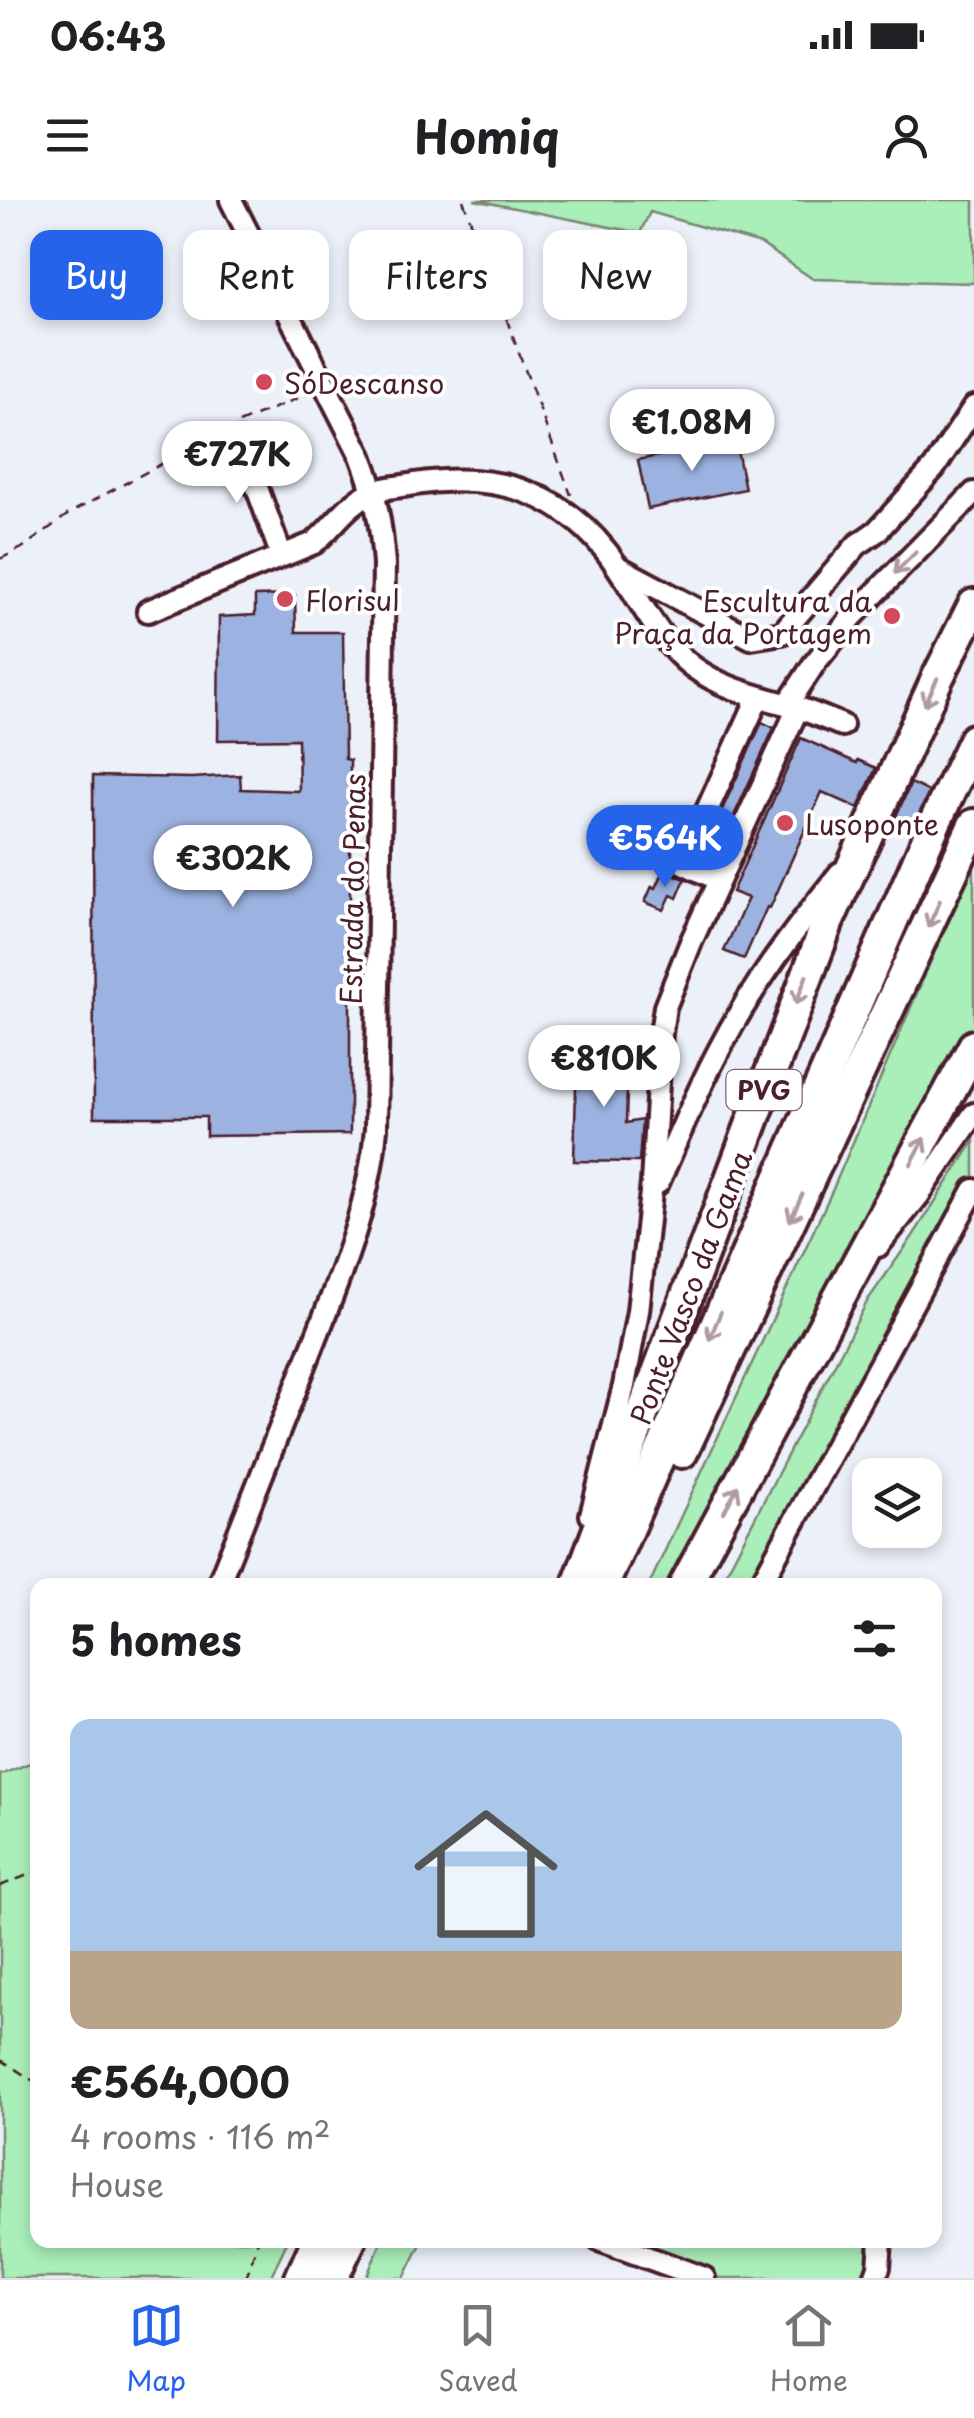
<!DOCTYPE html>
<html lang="en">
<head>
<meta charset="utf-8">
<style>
  :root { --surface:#fff; --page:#f2f2f2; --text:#202124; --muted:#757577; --line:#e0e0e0; --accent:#2563eb }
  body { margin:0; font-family:"Playpen Sans",sans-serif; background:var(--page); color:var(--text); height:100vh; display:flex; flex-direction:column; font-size:38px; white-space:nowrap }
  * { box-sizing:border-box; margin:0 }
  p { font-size:32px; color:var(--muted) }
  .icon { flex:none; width:55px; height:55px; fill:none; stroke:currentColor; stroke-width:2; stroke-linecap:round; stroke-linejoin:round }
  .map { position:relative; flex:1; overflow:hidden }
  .panel { position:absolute; left:30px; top:1378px; width:912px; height:670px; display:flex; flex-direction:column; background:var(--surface); border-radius:20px; box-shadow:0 5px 15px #0003 }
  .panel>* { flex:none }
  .hud { position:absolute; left:30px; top:30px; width:915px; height:90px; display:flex; gap:20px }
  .fabs { position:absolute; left:852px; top:1258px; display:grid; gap:20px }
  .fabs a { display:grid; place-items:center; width:90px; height:90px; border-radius:20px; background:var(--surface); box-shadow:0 5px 15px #0003; font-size:50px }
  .price { position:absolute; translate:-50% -85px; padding:0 22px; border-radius:35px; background:#fff; color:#222; font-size:32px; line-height:65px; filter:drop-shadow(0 2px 5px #0008) }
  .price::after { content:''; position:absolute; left:50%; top:60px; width:30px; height:22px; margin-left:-15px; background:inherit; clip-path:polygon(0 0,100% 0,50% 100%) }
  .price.selected { background:var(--accent); color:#fff }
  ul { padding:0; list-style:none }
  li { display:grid; align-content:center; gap:20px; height:530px; padding:0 40px }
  li span { display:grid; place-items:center; height:310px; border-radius:20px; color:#555 }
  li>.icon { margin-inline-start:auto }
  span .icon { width:180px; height:180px; fill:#fffc; stroke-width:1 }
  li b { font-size:42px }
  h2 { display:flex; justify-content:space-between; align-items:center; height:120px; padding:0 40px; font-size:42px }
  .pill { padding:0 35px; border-radius:20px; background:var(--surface); box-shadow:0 5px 15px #0003; font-size:35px; line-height:90px }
  .pill.selected { background:var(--accent); color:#fff }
  .status { display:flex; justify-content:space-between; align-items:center; height:70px; padding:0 50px; background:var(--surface); direction:ltr }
  .status svg { height:28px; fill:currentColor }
  header { display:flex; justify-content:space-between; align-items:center; height:130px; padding:0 40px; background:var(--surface); font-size:45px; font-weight:700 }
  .tabs { display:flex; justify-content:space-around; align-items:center; height:140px; border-top:2px solid var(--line); background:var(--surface); font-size:28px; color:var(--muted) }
  .tabs a { display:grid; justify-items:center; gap:5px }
  .tabs .selected { color:var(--accent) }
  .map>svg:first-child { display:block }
</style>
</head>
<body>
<div class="status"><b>06:43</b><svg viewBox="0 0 49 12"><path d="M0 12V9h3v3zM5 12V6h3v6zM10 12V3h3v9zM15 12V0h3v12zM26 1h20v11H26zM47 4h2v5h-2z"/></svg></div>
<header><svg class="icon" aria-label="menu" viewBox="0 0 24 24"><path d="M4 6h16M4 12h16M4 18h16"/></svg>Homiq<svg class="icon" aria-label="person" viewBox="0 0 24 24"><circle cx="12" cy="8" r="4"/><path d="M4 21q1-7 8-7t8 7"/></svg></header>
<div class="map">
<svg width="974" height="2078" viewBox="0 0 974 2078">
  <rect width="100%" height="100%" fill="#ebf0f9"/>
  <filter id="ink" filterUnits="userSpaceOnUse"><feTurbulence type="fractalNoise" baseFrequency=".01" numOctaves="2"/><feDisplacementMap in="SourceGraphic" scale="20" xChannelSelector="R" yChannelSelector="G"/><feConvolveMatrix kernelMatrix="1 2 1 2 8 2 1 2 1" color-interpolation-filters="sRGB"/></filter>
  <g filter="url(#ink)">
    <g fill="#aaeeb9" stroke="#7a8672" stroke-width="2.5">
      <polygon points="474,0 974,0 974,83 813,79 761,44 650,12 640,33"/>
      <polygon points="974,660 974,837 676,1385 649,1385 833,989"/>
      <polygon points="974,941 974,979 747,1385 720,1385 868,1100 911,1039"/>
      <polygon points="37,1560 38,2040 288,2040 270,2078 0,2078 0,1575"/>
      <polygon points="382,2040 423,2040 404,2078 366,2078"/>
      <polygon points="605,2040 866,2040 868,2046 866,2076 864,2078 717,2078"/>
    </g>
    <g fill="#9cb2e0" stroke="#4a1f2b" stroke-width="2.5">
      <polygon points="735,240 745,289 648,309 638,260"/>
      <polygon points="295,395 296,432 343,432 345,559 350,560 350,934 206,936 206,917 94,917 93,576 192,578 240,575 241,589 299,591 298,539 218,540 219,417 255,415 255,396"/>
      <polygon points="762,522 774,528 713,662 701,656"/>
      <polygon points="801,538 857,563 858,560 876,568 858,608 822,592 770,708 767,707 744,759 724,751 748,698 732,692"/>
      <polygon points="911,583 929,592 911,632 893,623"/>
      <polygon points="664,670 685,679 677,698 671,695 664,710 645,702 652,686 656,688"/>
      <polygon points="577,850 628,852 626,923 642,920 639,962 574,961"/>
    </g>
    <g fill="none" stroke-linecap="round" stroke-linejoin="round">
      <g stroke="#4a1f2b" stroke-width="28">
        <g id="minor">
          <polyline points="240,241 281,354"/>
          <polyline points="620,368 751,438 782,433 857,345 877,331 934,268 974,207"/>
          <path d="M148,411l166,-68c20,-17 32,-38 56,-50 13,-6 31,-6 45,-9 76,-12 142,5 191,67 30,38 48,87 87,116 30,22 65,29 99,39 17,5 34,13 50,19"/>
          <polyline points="788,504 814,464 853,416 974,293"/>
          <polyline points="719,680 683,663 758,498"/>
          <path d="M658,983c20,-45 38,-90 61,-133 33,-64 76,-121 121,-177"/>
          <polyline points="878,1046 918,996 974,914"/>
          <polyline points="591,1315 624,1186 638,1111 652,983 661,833 665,807 691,742 798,508"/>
          <path d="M218,1385c29,-74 58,-148 88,-222 30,-77 63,-152 70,-235l8,-564c-3,-41 -8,-69 -23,-108l-130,-256"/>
          <polyline points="760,1385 974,990"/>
          <polyline points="599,2040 704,2078"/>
          <polyline points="875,2078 879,2067 881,2040"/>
        </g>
      </g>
      <g stroke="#4a1f2b" stroke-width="38">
        <g id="highway">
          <polyline points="682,1252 974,625"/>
          <polyline points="578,1385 828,721 937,479 974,405"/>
          <polyline points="603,1385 936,620 974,540"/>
          <polyline points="685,1385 974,846"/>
          <polyline points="301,2078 318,2040"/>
          <polyline points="332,2078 350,2040"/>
        </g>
      </g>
      <g stroke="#4a1f2b" stroke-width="2.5" stroke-dasharray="10 8" stroke-linecap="butt">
        <polyline points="463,0 571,295"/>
        <polyline points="239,223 310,193"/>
        <polyline points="0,359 22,348 70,313 223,231"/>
        <polyline points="0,1686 38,1671"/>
        <polyline points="0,1859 38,1884"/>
        <polyline points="246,2078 258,2040"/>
      </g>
      <use href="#minor" stroke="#fff" stroke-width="20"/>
      <use href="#highway" stroke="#fff" stroke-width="30"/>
    </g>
    <defs><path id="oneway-shaft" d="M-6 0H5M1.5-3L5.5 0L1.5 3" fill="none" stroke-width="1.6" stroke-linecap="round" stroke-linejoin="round" transform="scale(2.5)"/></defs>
    <g stroke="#ae9aa0">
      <use href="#oneway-shaft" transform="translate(905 363) rotate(135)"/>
      <use href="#oneway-shaft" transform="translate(931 492) rotate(115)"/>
      <use href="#oneway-shaft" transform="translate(934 714) rotate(114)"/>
      <use href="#oneway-shaft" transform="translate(801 790) rotate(111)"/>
      <use href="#oneway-shaft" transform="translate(918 951) rotate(-62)"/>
      <use href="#oneway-shaft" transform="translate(796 1008) rotate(115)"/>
      <use href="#oneway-shaft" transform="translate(715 1126) rotate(113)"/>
      <use href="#oneway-shaft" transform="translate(731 1299) rotate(-62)"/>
    </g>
  </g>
  <g fill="#d1495b" stroke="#fff" stroke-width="4">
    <circle cx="264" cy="182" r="10"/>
    <circle cx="285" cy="399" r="10"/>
    <circle cx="892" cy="416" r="10"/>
    <circle cx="785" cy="623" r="10"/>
  </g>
  <g text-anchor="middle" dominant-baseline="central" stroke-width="8" stroke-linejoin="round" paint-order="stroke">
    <rect fill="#fff" stroke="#80626b" stroke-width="2.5" x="726.5" y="870" width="75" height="40" rx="8"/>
    <g font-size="25" font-weight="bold" fill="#4a1f2b">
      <text x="764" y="890">PVG</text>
    </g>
    <g font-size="28" fill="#4a1f2b" stroke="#fff" text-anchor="start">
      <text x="284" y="182">SóDescanso</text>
      <text x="305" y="399">Florisul</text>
      <text x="872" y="400" text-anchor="end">Escultura da<tspan x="872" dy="32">Praça da Portagem</tspan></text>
      <text x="805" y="623">Lusoponte</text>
    </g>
    <g font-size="28" fill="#4a1f2b" stroke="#fff">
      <text transform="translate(352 689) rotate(-89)">Estrada do Penas</text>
      <text transform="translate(690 1087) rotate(-69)">Ponte Vasco da Gama</text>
    </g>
  </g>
</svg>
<div class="fabs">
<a><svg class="icon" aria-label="layers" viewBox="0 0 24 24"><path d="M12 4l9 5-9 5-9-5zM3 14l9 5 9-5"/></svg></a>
</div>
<b class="price" style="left:692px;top:274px">€1.08M</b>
<b class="price" style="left:237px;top:306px">€727K</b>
<b class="price selected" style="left:665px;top:690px">€564K</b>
<b class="price" style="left:233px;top:710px">€302K</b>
<b class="price" style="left:604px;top:910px">€810K</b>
<div class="hud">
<a class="pill selected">Buy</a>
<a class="pill">Rent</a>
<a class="pill">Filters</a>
<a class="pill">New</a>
</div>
<section class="panel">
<h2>5 homes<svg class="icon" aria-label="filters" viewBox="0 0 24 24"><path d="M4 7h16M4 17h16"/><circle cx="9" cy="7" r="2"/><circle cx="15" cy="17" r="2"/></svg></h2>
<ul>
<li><span style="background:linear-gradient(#a9c7e8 75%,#b9a48a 0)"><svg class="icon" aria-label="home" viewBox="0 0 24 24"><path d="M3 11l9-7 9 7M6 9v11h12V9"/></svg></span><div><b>€564,000</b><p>4 rooms · 116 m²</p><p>House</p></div></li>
</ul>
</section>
</div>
<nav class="tabs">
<a class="selected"><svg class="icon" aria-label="map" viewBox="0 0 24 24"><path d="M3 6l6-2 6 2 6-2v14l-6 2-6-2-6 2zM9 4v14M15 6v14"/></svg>Map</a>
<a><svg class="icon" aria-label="saved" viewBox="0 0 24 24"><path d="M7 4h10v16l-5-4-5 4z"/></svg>Saved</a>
<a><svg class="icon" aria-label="home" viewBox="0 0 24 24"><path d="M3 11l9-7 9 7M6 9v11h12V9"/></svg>Home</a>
</nav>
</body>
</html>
